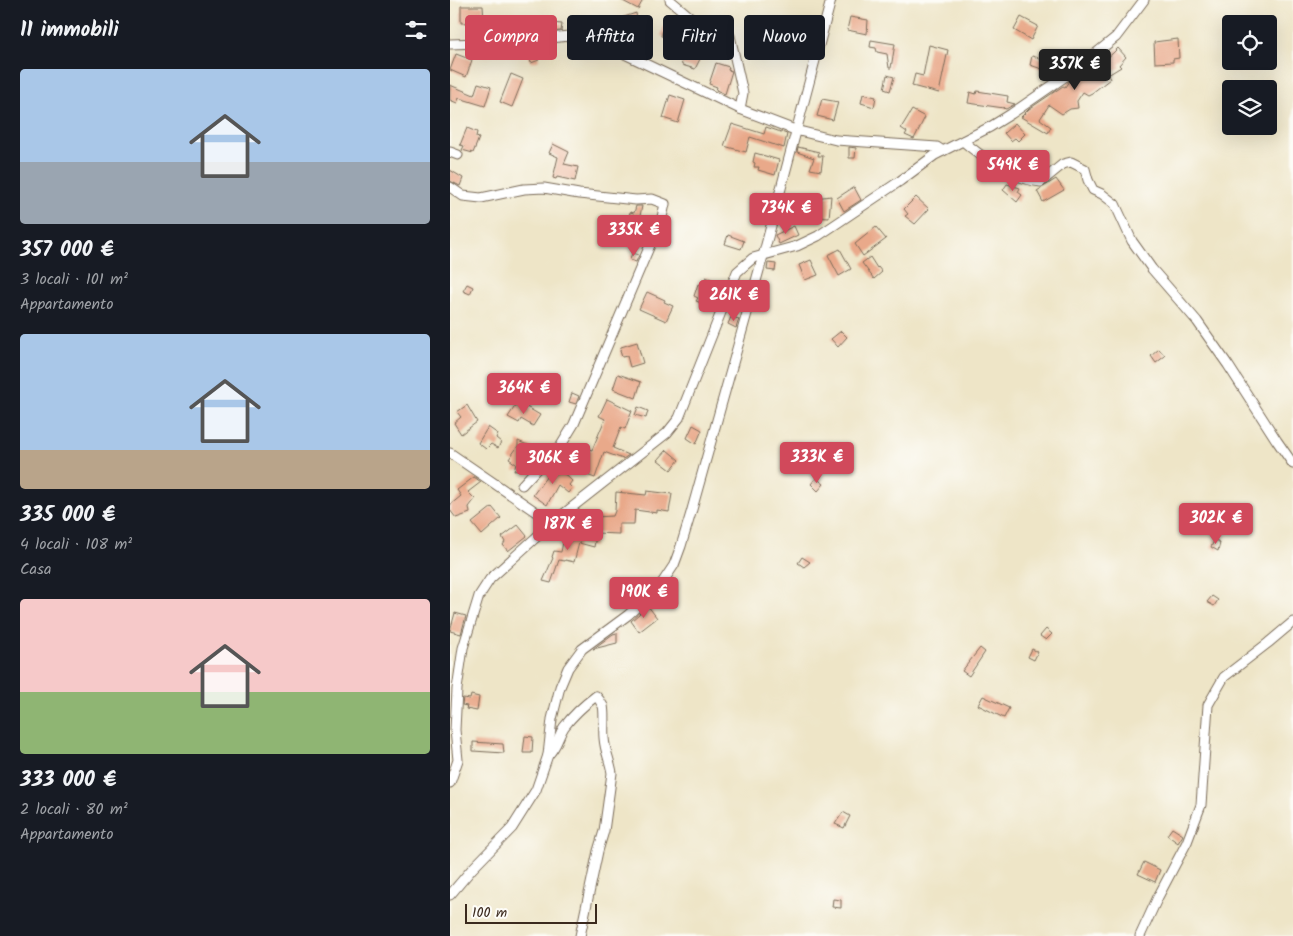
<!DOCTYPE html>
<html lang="it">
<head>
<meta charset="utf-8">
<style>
  :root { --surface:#171b24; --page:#20242c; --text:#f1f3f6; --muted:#9ea1a6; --accent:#d1495b }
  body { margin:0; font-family:Kalam,sans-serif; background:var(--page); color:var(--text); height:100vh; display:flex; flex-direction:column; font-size:19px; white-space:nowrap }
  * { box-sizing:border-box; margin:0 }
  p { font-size:16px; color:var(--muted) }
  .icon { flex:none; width:28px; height:28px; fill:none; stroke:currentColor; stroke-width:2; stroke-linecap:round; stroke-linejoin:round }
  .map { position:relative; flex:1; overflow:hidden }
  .sheet { display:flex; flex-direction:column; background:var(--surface); width:450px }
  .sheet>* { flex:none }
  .guide { position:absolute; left:15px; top:15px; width:475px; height:45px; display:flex; gap:10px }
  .tools { position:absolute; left:772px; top:15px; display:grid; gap:10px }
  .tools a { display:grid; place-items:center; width:55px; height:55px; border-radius:5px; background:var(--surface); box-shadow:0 5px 20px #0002; font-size:25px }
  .scale { position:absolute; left:15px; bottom:12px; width:132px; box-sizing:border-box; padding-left:5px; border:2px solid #3b2a1e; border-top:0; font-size:14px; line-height:18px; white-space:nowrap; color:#3b2a1e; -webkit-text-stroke:4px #fdfcf7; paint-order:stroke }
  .price { position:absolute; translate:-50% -42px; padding:0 11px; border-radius:5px; background:var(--accent); color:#fff; font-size:16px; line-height:32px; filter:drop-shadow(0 1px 2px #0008) }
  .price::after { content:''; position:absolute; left:50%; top:30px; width:15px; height:11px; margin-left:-8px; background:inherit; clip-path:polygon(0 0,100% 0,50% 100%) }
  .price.selected { background:#222; color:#fff }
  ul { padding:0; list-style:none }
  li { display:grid; align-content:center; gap:10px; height:265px; padding:0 20px }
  li span { display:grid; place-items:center; height:155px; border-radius:5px; color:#555 }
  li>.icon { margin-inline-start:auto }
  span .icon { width:90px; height:90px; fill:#fffc; stroke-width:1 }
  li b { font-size:21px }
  h2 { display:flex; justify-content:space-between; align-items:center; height:60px; padding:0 20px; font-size:21px }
  .chip { padding:0 18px; border-radius:5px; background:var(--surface); box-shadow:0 5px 20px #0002; font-size:18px; line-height:45px }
  .chip.selected { background:var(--accent); color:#fff }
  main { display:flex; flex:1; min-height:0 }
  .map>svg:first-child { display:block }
</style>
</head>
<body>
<main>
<section class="sheet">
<h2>11 immobili<svg class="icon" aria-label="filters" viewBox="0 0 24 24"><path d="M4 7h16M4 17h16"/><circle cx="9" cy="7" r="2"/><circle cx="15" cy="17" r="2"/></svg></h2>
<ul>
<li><span style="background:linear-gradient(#a9c7e8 60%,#9aa5b1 0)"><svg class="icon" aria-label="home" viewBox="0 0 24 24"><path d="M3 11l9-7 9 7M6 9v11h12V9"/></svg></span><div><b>357 000 €</b><p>3 locali · 101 m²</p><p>Appartamento</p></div></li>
<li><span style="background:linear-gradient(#a9c7e8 75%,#b9a48a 0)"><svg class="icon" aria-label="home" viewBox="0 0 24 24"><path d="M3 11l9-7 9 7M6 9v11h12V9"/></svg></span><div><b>335 000 €</b><p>4 locali · 108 m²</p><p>Casa</p></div></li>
<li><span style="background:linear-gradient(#f6c9c9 60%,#8fb573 0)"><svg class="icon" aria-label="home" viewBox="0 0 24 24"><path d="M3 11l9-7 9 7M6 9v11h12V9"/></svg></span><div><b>333 000 €</b><p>2 locali · 80 m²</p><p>Appartamento</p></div></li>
</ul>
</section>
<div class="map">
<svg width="843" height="936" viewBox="0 0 843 936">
  <rect width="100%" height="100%" fill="#fdfcf7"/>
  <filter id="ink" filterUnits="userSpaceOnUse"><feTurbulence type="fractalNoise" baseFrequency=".02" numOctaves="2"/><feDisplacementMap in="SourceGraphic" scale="10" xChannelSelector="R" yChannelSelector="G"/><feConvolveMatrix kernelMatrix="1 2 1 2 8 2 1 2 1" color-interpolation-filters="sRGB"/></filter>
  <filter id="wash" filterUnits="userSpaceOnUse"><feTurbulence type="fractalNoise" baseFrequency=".0096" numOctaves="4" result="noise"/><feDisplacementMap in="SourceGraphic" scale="20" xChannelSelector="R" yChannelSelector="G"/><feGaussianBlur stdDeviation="1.12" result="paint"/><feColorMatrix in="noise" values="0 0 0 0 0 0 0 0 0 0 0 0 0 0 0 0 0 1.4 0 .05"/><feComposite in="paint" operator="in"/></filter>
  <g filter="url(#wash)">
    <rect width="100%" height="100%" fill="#eee5c7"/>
    <g id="blocks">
      <g fill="#e9a98a">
        <polygon points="171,0 193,0 188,9"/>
        <polygon points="11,6 33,6 34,22 11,23"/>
        <polygon points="186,13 188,29 192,31 186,44 174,39 178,31 169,33 165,20"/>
        <polygon points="400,17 418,20 417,34 397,30"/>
        <polygon points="571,17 588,26 581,40 564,30"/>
        <polygon points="216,19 225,23 219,38 211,36"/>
        <polygon points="100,23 112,24 111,31 97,32"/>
        <polygon points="728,39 729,58 723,59 723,62 705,63 704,42"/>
        <polygon points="421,40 445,44 441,68 439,68 437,54 427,52 426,48 420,47"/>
        <polygon points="479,45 498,50 489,93 462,86 465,74 473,76"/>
        <polygon points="235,48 251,57 245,69 232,65 231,60 232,57 230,55"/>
        <polygon points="668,48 676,57 669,65 671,67 658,75 660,79 642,93 638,95 633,92 627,101 628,108 620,109 612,114 599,105 590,119 601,127 598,133 571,117 579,109 613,86 615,87 619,81 626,77 628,78 637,72 639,73 663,53"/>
        <polygon points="86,50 89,60 81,63 78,52"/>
        <polygon points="6,54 22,60 16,77 0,70"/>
        <polygon points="582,56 603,62 601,72 580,65"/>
        <polygon points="266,63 279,67 278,70 282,71 275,94 266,90 267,87 259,84"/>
        <polygon points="61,74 73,79 62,107 50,102"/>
        <polygon points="437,75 444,77 440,91 434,89"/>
        <polygon points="28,83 41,87 35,106 9,98 7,103 0,100 0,85 24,95"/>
        <polygon points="527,91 558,96 557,102 565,104 556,109 553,108 554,108 518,103 520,92 526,94"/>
        <polygon points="413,94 426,97 424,107 411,103"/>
        <polygon points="220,95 235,100 228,123 213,118"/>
        <polygon points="372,99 388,102 383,120 367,116"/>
        <polygon points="462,110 475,117 464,139 455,135 457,132 451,128"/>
        <polygon points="565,123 575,134 568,141 565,138 561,141 554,133"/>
        <polygon points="282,124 314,134 316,127 337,134 334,148 300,137 296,152 274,146"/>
        <polygon points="17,128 27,132 26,137 29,138 23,153 12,150 14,146 10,145"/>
        <polygon points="103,144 119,152 114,164 128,167 125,181 107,177 106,179 103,178 108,157 99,153"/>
        <polygon points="348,147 369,152 368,156 373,156 371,171 360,169 364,158 347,152"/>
        <polygon points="399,147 406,148 405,158 399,158"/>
        <polygon points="305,153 329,160 325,175 308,170 309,167 304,167 305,163 303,162"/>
        <polygon points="0,170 13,178 10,186 0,181"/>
        <polygon points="606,179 614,190 593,202 587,191"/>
        <polygon points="557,184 570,188 568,192 572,195 567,202 553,190"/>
        <polygon points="404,187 411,200 394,211 387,198"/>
        <polygon points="306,193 322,197 317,216 307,213 308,208 302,207"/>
        <polygon points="381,196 379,218 364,217 367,216 341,215 341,198 365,198"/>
        <polygon points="466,197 479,209 465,224 455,216 458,214 454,209"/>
        <polygon points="186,206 192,206 188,226 181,225 183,220 179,218 180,212 184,213"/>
        <polygon points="344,226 348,235 329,244 325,235"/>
        <polygon points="426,227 436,239 413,256 405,244"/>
        <polygon points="278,235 294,241 291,249 275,244"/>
        <polygon points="390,249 401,269 389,276 378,255"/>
        <polygon points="182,253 189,255 186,262 180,260"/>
        <polygon points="420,257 427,268 428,267 432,272 424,279 412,263"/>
        <polygon points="361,260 368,275 355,280 349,265"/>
        <polygon points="318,263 326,264 325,271 317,270"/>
        <polygon points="256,277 268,282 259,306 246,301 248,298 244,296 248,284 252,285"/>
        <polygon points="17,284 23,287 20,294 13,291"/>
        <polygon points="197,292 215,300 214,302 223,306 216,321 189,309"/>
        <polygon points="281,317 289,319 286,328 278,324"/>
        <polygon points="391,331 397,337 388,347 381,339"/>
        <polygon points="187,342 193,363 180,367 177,356 172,357 170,351 171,347"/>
        <polygon points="709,349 715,356 706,363 701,356"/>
        <polygon points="168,374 191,382 186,398 163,389"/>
        <polygon points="122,393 129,396 126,404 119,402"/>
        <polygon points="157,399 182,411 175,429 171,427 163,448 179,455 173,459 154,452 145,478 134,474 135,471 129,469 131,464 128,460 131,455 135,456 139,449 142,450 155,419 149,416"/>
        <polygon points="68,402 90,415 83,426 71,419 69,423 58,417"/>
        <polygon points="17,405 27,422 11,434 4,423 11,417 7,412"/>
        <polygon points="188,407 198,411 196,418 185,415"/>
        <polygon points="243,425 252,430 246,444 237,438"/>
        <polygon points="38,427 48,434 46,438 51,442 48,448 41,444 36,449 28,443"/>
        <polygon points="68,441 82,447 74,461 77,467 71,470 64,471 66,464 59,459 68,446"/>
        <polygon points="217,450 229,460 221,470 208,460"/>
        <polygon points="105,465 122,481 119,485 122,488 118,493 108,485 97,505 83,495"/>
        <polygon points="24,477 31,482 18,492 25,499 19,507 20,513 6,518 0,510 0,505 11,496 7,490"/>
        <polygon points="366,478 374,484 368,491 361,484"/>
        <polygon points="197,491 222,494 219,512 207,510 207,513 185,510 184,524 169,524 169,534 146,533 145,517 163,516 165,511 166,492 196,495"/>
        <polygon points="42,507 51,518 32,535 22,523"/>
        <polygon points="68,525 77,536 58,551 53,545 55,542 52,537"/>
        <polygon points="115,532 138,536 138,534 146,536 144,547 129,543 124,562 115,560 115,561 109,560 101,583 93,581 103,558 102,557 104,551 111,552"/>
        <polygon points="765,539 770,543 768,551 761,547"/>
        <polygon points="352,557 360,562 354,567 348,563"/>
        <polygon points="762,596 768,600 764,606 757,602"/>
        <polygon points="198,606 207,618 189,632 181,621"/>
        <polygon points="5,613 16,616 11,634 0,631"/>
        <polygon points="596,629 602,634 596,640 590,636"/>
        <polygon points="167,633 167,643 143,649 163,634"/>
        <polygon points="530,648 535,652 519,676 512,671"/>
        <polygon points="582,649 588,652 584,660 578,657"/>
        <polygon points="21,695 29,697 27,711 16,709 17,706 12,705 13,698 20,699"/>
        <polygon points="533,696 559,708 554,718 528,705"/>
        <polygon points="75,736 83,737 82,753 73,753"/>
        <polygon points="23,742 53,744 54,753 23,751"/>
        <polygon points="393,812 400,816 394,828 385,824"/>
        <polygon points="722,828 733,835 728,843 717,835"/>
        <polygon points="694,862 710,870 705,882 688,874"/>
        <polygon points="383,899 391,900 391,908 382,907"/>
      </g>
    </g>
  </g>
  <g filter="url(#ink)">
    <use href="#blocks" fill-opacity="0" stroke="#7a6b59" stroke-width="1"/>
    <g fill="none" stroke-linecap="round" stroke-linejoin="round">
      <g stroke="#7a6b59" stroke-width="11">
        <g id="street">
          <polyline points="220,0 259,33 280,36 293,93 290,109"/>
          <polyline points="0,44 62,42 119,36 139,37 290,109 345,130 386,140 487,147 493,151"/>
          <path d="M513,141c21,18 49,38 78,41l22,-18 8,-2 14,7 3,11 5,10 9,4 13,10 17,37 20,28 45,52 31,44 49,76 16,23"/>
          <polyline points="0,152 8,155"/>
          <polyline points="0,187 13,196 31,198 74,189 94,188 129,194 186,200 202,199 215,204 212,217 124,424 110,447 94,461 72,485"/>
          <polyline points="0,453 102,523"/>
          <path d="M98,755c10,-10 9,-17 16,-28 9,-12 20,-22 32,-31 3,3 5,6 7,10 2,7 0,24 1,32 1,14 6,22 8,35l-8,58 -6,20 -18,85"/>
          <polyline points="0,783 8,760 5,730 7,689 13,648 29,596 40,579 102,523 217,433 229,418 287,272 303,258 347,246 368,236 450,181 485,155 540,127 561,114 629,67 666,37 694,0"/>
          <polyline points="0,895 22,869 62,828 86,790 98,755 102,719 110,687 118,668 132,649 178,615 210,586 224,565 231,546 241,513 313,256 381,0"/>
          <polyline points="690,936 708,897 737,842 751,805 758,705 774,677 818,643 843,622"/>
        </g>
      </g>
      <use href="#street" stroke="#fff" stroke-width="9"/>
    </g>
  </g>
</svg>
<div class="tools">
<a><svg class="icon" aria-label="locate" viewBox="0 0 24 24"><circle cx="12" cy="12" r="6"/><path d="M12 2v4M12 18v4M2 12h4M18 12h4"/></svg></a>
<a><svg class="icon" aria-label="layers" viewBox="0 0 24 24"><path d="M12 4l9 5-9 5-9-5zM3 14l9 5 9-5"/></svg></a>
</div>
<div class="scale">100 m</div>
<b class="price selected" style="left:625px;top:91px">357K €</b>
<b class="price" style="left:563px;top:192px">549K €</b>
<b class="price" style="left:336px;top:235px">734K €</b>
<b class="price" style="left:184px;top:257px">335K €</b>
<b class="price" style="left:284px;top:322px">261K €</b>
<b class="price" style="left:74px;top:415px">364K €</b>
<b class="price" style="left:367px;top:484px">333K €</b>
<b class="price" style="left:103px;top:485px">306K €</b>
<b class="price" style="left:766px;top:545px">302K €</b>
<b class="price" style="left:118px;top:551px">187K €</b>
<b class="price" style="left:194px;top:619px">190K €</b>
<div class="guide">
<a class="chip selected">Compra</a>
<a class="chip">Affitta</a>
<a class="chip">Filtri</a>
<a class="chip">Nuovo</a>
</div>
</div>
</main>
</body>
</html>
